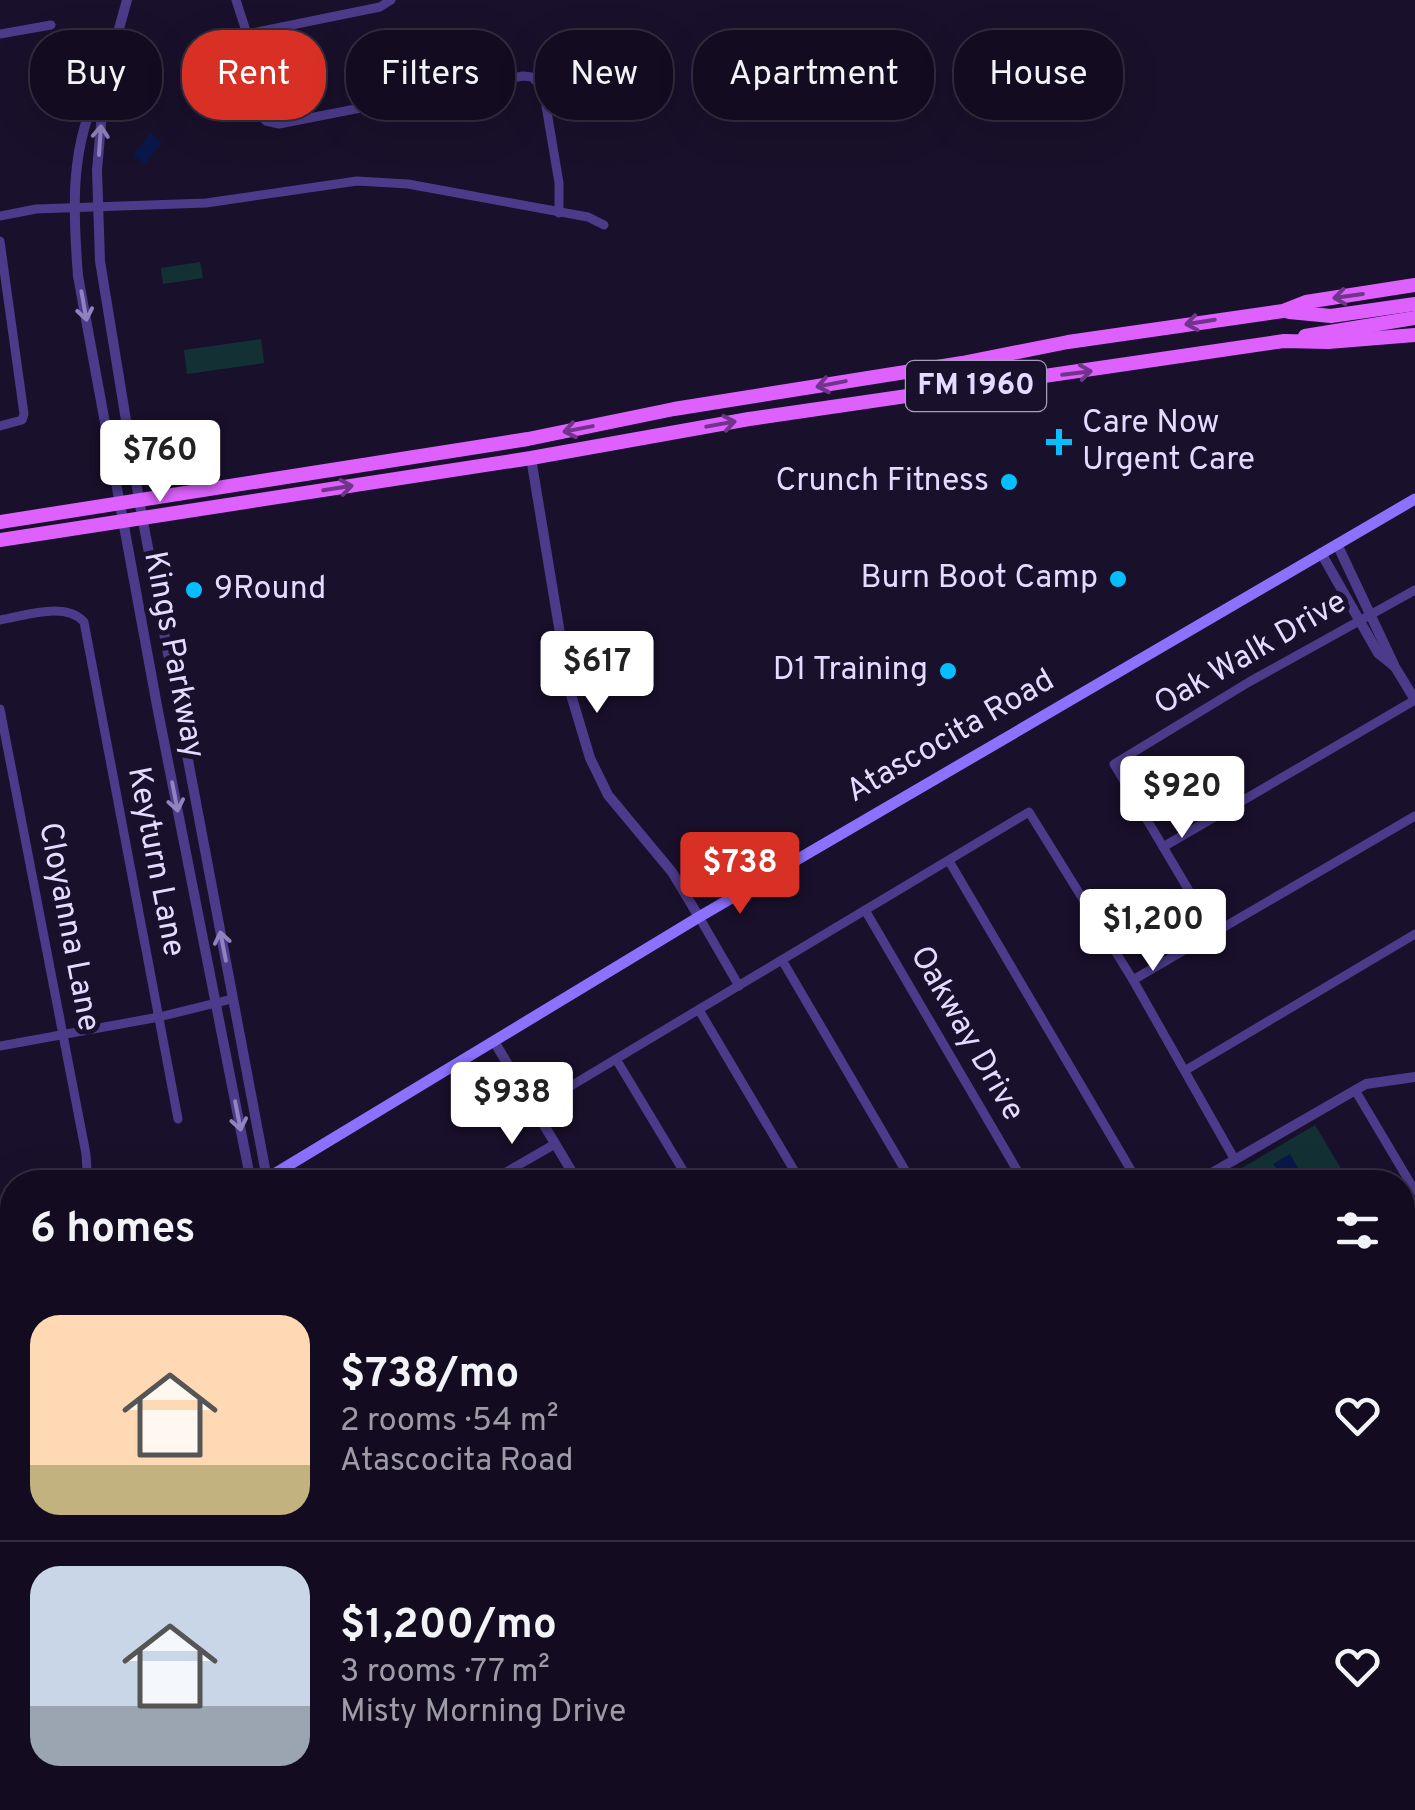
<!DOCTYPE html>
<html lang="en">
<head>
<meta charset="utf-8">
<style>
  :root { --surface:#130c20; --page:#1c1529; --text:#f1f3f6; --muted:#9d9ba5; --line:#322c3e; --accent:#d93025 }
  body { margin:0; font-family:Overpass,sans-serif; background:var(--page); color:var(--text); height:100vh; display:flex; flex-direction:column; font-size:38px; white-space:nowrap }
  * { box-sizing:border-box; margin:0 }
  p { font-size:32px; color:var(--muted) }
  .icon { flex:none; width:55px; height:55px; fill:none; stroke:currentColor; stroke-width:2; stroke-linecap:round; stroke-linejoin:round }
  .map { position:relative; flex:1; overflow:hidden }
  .details { position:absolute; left:0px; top:1170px; width:1415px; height:640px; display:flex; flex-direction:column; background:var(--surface); border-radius:40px 40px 0 0; box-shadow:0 10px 40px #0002,0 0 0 2px var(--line) }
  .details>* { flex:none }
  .hud { position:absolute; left:30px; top:30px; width:1355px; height:90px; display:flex; gap:20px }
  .price { position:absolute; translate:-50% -85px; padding:0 22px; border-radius:10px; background:#fff; color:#222; font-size:32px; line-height:65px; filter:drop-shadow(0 2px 5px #0008) }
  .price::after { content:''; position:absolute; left:50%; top:60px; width:30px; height:22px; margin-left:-15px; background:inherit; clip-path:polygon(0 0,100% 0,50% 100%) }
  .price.selected { background:var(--accent); color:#fff }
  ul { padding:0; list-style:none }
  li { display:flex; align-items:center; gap:30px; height:250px; padding:0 30px }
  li+li { border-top:2px solid var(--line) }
  li span { display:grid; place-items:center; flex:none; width:280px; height:200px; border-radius:30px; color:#555 }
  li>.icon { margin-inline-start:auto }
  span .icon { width:120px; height:120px; fill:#fffc; stroke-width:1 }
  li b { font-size:42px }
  h2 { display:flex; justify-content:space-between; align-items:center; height:120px; padding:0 30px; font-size:42px }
  .tag { padding:0 35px; border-radius:40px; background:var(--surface); box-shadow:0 10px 40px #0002,0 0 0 2px var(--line); font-size:35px; line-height:90px }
  .tag.selected { background:var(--accent); color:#fff }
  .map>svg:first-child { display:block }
</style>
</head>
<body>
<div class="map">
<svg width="1415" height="1810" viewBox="0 0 1415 1810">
  <rect width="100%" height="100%" fill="#19102b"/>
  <g fill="#133135">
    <polygon points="200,262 203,278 163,284 161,268"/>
    <polygon points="261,339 264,363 187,374 184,350"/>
    <polygon points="1315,1125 1349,1182 1218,1182"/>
  </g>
  <g fill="#0a174a">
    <polygon points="150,133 162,142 145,164 133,155"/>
    <polygon points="1290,1154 1304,1179 1297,1182 1275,1182 1283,1176 1273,1164"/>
  </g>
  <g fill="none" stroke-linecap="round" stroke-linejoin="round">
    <g stroke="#0a174a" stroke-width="2.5">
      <polyline points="1402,1753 1415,1752"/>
      <polyline points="1075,1810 1139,1798"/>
    </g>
    <g stroke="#4b3b8a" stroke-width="9">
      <polyline points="236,0 247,34 258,112 266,121 279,124 523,76 532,77 543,88 559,183 559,213"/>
      <polyline points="0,34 51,25"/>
      <polyline points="247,34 380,7 391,0"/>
      <polyline points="0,216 36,209 206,203 357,181 408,184 588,217 604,225"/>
      <polyline points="0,241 24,414 22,420 0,426"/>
      <path d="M0,620c25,-4 65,-19 84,2l94,497"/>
      <polyline points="0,709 86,1154 87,1170 78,1182"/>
      <polyline points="1163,847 1415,700"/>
      <polyline points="949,861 1138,1182"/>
      <polyline points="865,910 1024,1182"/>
      <polyline points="699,917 739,986"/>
      <polyline points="1214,933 1114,764 1249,682 1415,590"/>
      <polyline points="782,960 912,1182"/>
      <polyline points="1133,980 1415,816"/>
      <polyline points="699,1010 801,1182"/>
      <polyline points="0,1046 159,1017 232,999"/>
      <polyline points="616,1059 690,1182"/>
      <polyline points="1186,1070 1415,934"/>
      <polyline points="1355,1090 1415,1191"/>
      <polyline points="534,1108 1029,812 1133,980 1235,1160"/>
      <polyline points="489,1182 555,1144"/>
      <polyline points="0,1232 12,1224"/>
      <polyline points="1402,1475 1415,1474"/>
      <polyline points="0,1543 12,1553"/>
      <polyline points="1402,1573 1415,1573"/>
      <polyline points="1402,1675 1415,1674"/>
      <polyline points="0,1693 12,1709"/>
      <polyline points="62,1798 67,1810"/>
      <polyline points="178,1798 182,1810"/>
      <polyline points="291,1798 293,1810"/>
      <polyline points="443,1798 445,1810"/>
      <polyline points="542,1798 544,1810"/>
      <polyline points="736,1798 738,1810"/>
      <polyline points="622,1810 689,1798"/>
    </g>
    <g stroke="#4b3b8a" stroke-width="10">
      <polyline points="127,0 105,79 97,170 100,261 139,500 267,1179"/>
      <path d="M102,85c-33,58 -29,127 -24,191l80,435 93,471"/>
      <polyline points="531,458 569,688 590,758 608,795 672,872 699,917"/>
      <polyline points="1337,544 1395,667 1415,700"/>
      <polyline points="1321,553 1378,653 1394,666"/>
      <polyline points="495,1043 578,1182"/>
      <polyline points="1196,1182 1366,1084 1415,1077"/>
    </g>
    <g stroke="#8c71ff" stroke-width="11">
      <polyline points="261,1182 699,917 1415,499"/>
      <polyline points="0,1336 12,1329"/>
    </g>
    <g stroke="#de61ff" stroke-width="14">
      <polyline points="1289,312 1331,316 1415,304"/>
      <polyline points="1305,336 1415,318"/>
      <polyline points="0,522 528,439 674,409 962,363 1068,342 1283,311 1306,302 1415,285"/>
      <polyline points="0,540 531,458 749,419 1284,341 1328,342 1415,335"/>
    </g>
  </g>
  <defs><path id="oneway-shaft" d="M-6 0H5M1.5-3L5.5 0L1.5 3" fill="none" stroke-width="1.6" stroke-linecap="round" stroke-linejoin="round" transform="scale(2.5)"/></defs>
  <g stroke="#9083bf">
    <use href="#oneway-shaft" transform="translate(100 140) rotate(-86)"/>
    <use href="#oneway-shaft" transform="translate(84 306) rotate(80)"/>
    <use href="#oneway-shaft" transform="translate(175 797) rotate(79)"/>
    <use href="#oneway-shaft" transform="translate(223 946) rotate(-101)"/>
    <use href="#oneway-shaft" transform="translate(238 1116) rotate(79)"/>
  </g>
  <g stroke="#72348a">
    <use href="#oneway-shaft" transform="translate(1348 296) rotate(172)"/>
    <use href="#oneway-shaft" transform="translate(1200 322) rotate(171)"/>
    <use href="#oneway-shaft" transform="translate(1077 373) rotate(-7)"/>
    <use href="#oneway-shaft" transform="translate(831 384) rotate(169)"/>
    <use href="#oneway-shaft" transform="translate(721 424) rotate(-10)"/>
    <use href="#oneway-shaft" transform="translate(578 429) rotate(169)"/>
    <use href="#oneway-shaft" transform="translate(338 488) rotate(-9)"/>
  </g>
  <g fill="#06bdff" stroke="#19102b" stroke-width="4">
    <path d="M1054 427h10v10h10v10h-10v10h-10v-10h-10v-10h10z"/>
    <circle cx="1009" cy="482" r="10"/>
    <circle cx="1118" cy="579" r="10"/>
    <circle cx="194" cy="590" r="10"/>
    <circle cx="948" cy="671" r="10"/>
  </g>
  <g text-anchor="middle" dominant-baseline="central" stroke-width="10" stroke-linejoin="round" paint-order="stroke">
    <rect fill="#19102b" stroke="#a89dbf" stroke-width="2.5" x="906" y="361" width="140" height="50" rx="8"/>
    <g font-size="30" font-weight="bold" fill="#e5daff">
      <text x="976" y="386">FM 1960</text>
    </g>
    <g font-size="32" fill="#e5daff" stroke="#19102b" text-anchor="end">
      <text x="1082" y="424" text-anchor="start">Care Now<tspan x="1082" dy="37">Urgent Care</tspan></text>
      <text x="989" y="482">Crunch Fitness</text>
      <text x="1098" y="579">Burn Boot Camp</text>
      <text x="214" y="590" text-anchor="start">9Round</text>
      <text x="928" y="671">D1 Training</text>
    </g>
    <g font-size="32" fill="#e5daff" stroke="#19102b">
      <text transform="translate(1251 654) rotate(-30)">Oak Walk Drive</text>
      <text transform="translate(173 655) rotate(79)">Kings Parkway</text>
      <text transform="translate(951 737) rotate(-30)">Atascocita Road</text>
      <text transform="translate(155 862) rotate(79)">Keyturn Lane</text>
      <text transform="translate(68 927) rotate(79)">Cloyanna Lane</text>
      <text transform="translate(966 1034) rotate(60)">Oakway Drive</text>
    </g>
  </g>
</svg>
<b class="price" style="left:160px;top:505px">$760</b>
<b class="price" style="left:597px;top:716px">$617</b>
<b class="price" style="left:1182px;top:841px">$920</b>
<b class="price selected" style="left:740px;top:917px">$738</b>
<b class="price" style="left:1153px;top:974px">$1,200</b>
<b class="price" style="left:512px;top:1147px">$938</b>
<div class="hud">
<a class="tag">Buy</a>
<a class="tag selected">Rent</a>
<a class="tag">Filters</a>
<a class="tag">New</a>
<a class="tag">Apartment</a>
<a class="tag">House</a>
</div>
<section class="details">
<h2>6 homes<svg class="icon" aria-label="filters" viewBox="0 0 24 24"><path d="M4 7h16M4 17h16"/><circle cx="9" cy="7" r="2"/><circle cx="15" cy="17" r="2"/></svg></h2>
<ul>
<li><span style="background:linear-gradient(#ffd9b3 75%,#c2b280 0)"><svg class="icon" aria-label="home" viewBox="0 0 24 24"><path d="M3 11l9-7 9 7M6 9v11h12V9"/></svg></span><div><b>$738/mo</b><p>2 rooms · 54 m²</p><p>Atascocita Road</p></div><svg class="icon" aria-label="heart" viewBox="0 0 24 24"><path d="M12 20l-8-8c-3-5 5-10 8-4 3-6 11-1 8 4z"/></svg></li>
<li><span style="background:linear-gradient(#c9d6e8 70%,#9aa5b1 0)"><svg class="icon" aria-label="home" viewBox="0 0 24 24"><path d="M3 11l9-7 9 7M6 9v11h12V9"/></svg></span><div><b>$1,200/mo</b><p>3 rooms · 77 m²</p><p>Misty Morning Drive</p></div><svg class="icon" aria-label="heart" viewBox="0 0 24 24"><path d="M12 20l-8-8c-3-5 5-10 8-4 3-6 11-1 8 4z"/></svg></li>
</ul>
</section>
</div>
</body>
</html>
